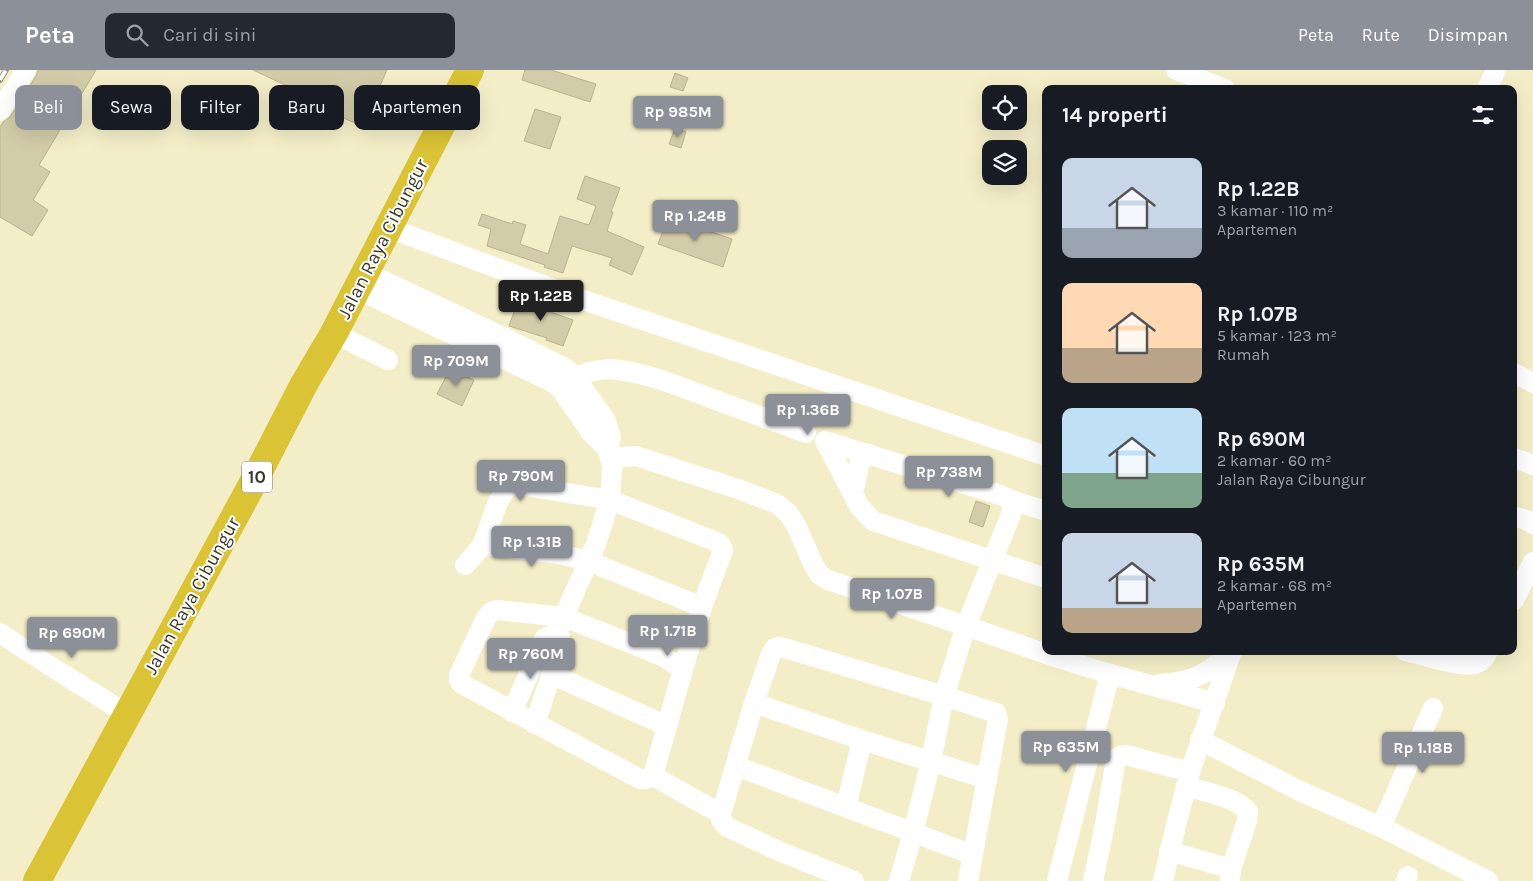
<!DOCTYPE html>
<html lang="id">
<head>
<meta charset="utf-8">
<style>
  :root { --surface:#171b24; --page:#242831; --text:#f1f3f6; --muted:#9ea1a6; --accent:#8c9099 }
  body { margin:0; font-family:Karla,sans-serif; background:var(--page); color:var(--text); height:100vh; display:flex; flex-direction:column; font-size:19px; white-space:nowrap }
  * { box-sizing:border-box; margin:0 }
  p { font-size:16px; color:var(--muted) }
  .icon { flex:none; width:28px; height:28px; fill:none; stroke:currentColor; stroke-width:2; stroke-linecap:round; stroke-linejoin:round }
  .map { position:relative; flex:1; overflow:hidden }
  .panel { position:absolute; left:1042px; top:15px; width:475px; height:570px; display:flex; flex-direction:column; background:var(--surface); border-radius:10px; box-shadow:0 5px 20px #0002 }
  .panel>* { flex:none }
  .banner { position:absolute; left:15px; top:15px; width:475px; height:45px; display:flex; gap:10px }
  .controls { position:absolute; left:982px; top:15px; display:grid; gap:10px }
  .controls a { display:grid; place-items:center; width:45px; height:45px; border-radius:10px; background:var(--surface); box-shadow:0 5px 20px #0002; font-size:25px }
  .price { position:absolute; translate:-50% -42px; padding:0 11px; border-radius:5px; background:var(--accent); color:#fff; font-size:16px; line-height:32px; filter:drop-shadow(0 1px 2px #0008) }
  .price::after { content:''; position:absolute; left:50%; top:30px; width:15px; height:11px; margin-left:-8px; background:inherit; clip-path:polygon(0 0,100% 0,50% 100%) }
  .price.active { background:#222; color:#fff }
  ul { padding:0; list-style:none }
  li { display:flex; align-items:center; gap:15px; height:125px; padding:0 20px }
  li span { display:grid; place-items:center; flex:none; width:140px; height:100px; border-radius:10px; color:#555 }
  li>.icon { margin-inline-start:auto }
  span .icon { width:60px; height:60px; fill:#fffc; stroke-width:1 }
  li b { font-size:21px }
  h2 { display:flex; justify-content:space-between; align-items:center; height:60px; padding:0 20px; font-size:21px }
  .pill { padding:0 18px; border-radius:10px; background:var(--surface); box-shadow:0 5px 20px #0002; font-size:18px; line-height:45px }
  .pill.active { background:var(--accent); color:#fff }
  header { display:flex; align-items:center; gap:30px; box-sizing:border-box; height:70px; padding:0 25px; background:var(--accent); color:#fff }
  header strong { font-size:24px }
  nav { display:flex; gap:28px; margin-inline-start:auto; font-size:18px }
  .search { width:350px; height:45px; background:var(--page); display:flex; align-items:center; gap:12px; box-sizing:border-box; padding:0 18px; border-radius:10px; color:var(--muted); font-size:19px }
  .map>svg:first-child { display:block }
</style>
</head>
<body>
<header>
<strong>Peta</strong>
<div class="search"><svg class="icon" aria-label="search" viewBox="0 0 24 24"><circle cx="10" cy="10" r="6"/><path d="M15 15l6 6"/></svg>Cari di sini</div>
<nav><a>Peta</a><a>Rute</a><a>Disimpan</a></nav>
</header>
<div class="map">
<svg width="1533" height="811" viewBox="0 0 1533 811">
  <rect width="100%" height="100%" fill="#f4eec8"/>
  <g fill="#d3cca8" stroke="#b9b38f">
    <polygon points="38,0 96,0 39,95 50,102 33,130 48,140 32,166 0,147 0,57 3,52 10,47 36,6"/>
    <polygon points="253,0 387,0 362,56 313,35 315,29"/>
    <polygon points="525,0 551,0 596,14 590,32 522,10"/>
    <polygon points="675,3 688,8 683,21 670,17"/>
    <polygon points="535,39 561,47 550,79 524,71"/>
    <polygon points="675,58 686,62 681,78 669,74"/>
    <polygon points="585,106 620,118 611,142 613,142 607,161 644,177 632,205 609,195 612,188 572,176 563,203 544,197 545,195 487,176 491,159 478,155 482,144 512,154 513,151 526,155 520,174 548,184 560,146 589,155 596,136 577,129"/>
    <polygon points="668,147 732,169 723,197 658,174"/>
    <polygon points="519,228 529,231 528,234 573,250 563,276 546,270 547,268 509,256"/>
    <polygon points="450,299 474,310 462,336 437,324"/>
    <polygon points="976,431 990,436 983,457 969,452"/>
  </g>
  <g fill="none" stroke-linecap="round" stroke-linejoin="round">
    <g stroke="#fff" stroke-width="20">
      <polyline points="1176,0 1225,19"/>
      <polyline points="1487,19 1496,0"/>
      <polyline points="0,41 26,0"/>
      <polyline points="389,158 586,231 1046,386"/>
      <polyline points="365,202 503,267 565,298 575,307 605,349 611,367 608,379 612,396 610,430 596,474 557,562 560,567 560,577 535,654"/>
      <polyline points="357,219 552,312 560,318 592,364 608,379"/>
      <polyline points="334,263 388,290"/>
      <polyline points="1514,303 1533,313"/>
      <path d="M565,314c15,-11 35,-17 54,-14 31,4 62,17 91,28 32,12 64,23 96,35"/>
      <polyline points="869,384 862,388 859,395 853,424 859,436 873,451 1046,508"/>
      <polyline points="610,388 636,386 744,421 777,434 788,443 796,455 814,496 820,505 828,510 966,556 1055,587 1110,604 1215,633"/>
      <polyline points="1514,388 1533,395"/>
      <polyline points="853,424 825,371 1000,425 1014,431 1010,447 966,556 944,626 931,691 913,763 899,811"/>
      <polyline points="1014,431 1046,441"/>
      <polyline points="1514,446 1526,450 1533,454"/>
      <polyline points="482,475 560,484 588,491 702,537"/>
      <path d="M465,495c6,-7 14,-14 18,-22 8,-17 13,-50 30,-59l97,16 107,42 4,3 2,5 -21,57 -19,62 -30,107c-6,3 -9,4 -15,2l-176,-94 -3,-4v-5l27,-57 5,-6 6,-2 67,7 83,33 17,7 19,12"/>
      <polyline points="1514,530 1533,492"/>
      <polyline points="0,563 58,601 127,644"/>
      <path d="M1405,581c15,3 57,17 70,13 7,-2 10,-6 13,-13"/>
      <polyline points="551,604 667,656"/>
      <path d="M1160,614c34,-2 46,-10 71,-31"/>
      <polyline points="754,633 862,670 987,709"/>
      <polyline points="512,642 544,569 557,562"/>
      <polyline points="1200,670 1300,721 1381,757 1488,811"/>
      <polyline points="736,696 973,785"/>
      <polyline points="653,706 721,744"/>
      <path d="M1186,716c18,6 51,11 62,26l-1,9 -16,48"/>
      <polyline points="846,737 862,670"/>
      <polyline points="1381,757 1433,638"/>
      <polyline points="1169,781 1231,799 1230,810"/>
      <polyline points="854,811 781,782 727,757 721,750 721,744 754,633 771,584 775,578 779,577 788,579 944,626 996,643 998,649 968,811"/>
      <polyline points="1057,811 1110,604"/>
      <polyline points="1093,811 1105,754 1116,689 1120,686 1126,685 1190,702"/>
      <polyline points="1163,811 1177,751 1190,702 1232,581"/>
      <polyline points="1406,811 1408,806"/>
    </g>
    <polyline stroke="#dac335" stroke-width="28" points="37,811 254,411 304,314 334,263 470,0"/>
    <g stroke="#86826a" stroke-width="5.5">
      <polyline id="rail" points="0,10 6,0"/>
    </g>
    <use href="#rail" stroke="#fff" stroke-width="4" stroke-dasharray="11" stroke-linecap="butt"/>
  </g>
  <g text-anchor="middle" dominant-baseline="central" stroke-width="4" stroke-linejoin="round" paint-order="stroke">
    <rect fill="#fff" stroke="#757469" stroke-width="1" x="242" y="391.5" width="30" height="31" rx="4"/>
    <g font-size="18" font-weight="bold" fill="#3a3829">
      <text x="257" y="407">10</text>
    </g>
    <g font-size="19" fill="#3a3829" stroke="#fff">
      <text transform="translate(383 169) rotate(-63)">Jalan Raya Cibungur</text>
      <text transform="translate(192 526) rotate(-61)">Jalan Raya Cibungur</text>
    </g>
  </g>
</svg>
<div class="controls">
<a><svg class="icon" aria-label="locate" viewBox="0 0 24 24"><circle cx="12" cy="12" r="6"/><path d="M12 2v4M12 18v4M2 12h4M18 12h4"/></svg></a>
<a><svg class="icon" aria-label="layers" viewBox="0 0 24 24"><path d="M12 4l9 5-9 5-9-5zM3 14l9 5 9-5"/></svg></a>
</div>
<b class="price" style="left:678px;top:68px">Rp 985M</b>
<b class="price" style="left:695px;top:172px">Rp 1.24B</b>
<b class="price active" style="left:541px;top:252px">Rp 1.22B</b>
<b class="price" style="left:456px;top:317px">Rp 709M</b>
<b class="price" style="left:808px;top:366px">Rp 1.36B</b>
<b class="price" style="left:949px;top:428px">Rp 738M</b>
<b class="price" style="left:521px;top:432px">Rp 790M</b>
<b class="price" style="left:532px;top:498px">Rp 1.31B</b>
<b class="price" style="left:892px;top:550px">Rp 1.07B</b>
<b class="price" style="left:668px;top:587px">Rp 1.71B</b>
<b class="price" style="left:72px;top:589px">Rp 690M</b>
<b class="price" style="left:531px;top:610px">Rp 760M</b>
<b class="price" style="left:1066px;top:703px">Rp 635M</b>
<b class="price" style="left:1423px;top:704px">Rp 1.18B</b>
<div class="banner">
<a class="pill active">Beli</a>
<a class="pill">Sewa</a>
<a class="pill">Filter</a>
<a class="pill">Baru</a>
<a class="pill">Apartemen</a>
</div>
<section class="panel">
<h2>14 properti<svg class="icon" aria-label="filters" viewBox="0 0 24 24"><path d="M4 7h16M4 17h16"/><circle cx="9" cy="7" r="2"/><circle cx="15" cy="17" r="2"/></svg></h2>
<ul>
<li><span style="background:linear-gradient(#c9d6e8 70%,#9aa5b1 0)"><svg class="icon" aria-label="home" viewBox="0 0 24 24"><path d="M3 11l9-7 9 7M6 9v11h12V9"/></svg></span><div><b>Rp 1.22B</b><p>3 kamar · 110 m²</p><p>Apartemen</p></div></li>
<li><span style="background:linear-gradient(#ffd9b3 65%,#b9a48a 0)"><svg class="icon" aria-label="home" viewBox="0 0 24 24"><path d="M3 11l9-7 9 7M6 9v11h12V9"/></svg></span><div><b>Rp 1.07B</b><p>5 kamar · 123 m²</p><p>Rumah</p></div></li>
<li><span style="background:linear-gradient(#bfe0f5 65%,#7fa58c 0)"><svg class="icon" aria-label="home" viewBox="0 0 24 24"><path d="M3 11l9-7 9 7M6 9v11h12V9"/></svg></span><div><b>Rp 690M</b><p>2 kamar · 60 m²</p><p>Jalan Raya Cibungur</p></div></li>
<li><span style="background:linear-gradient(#c9d6e8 75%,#b9a48a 0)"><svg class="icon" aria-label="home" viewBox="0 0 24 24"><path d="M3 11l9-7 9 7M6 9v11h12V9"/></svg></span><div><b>Rp 635M</b><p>2 kamar · 68 m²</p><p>Apartemen</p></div></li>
</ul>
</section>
</div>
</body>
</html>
